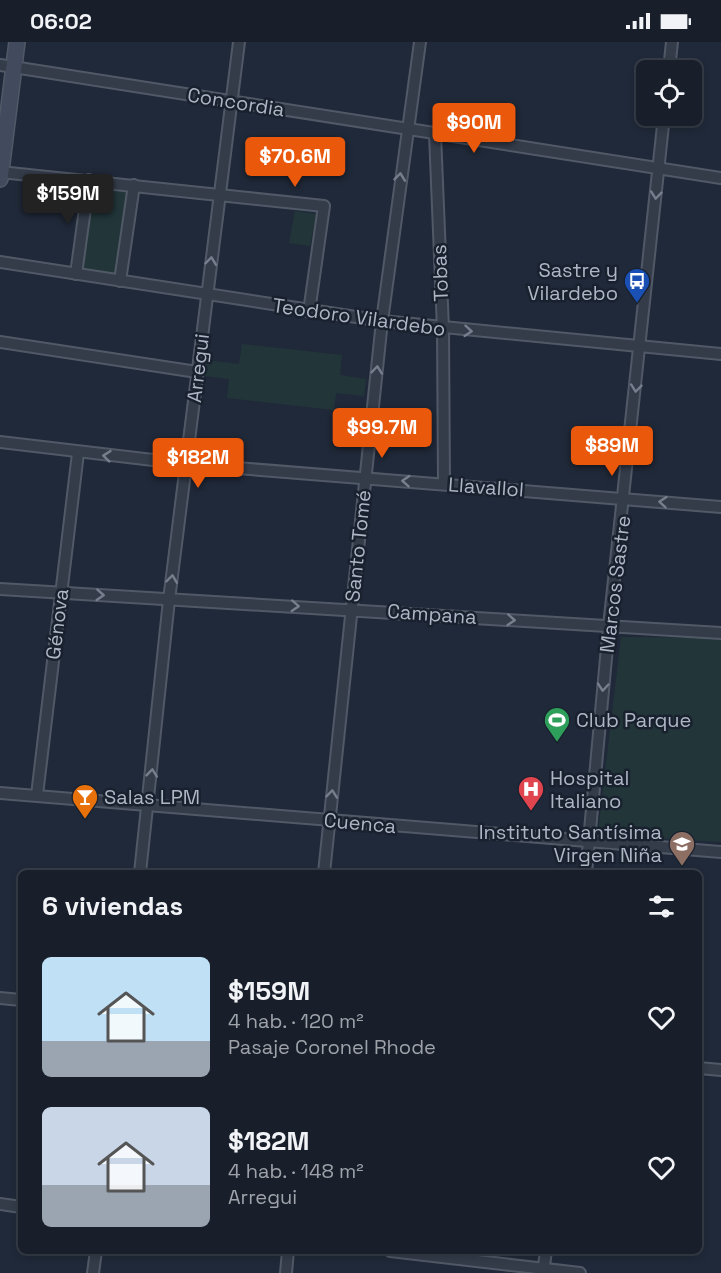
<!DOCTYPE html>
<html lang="es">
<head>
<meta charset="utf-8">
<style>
  :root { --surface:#181f2b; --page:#252c37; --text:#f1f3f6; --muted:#9fa2a9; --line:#363d47; --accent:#ea580c }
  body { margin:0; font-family:"Space Grotesk",sans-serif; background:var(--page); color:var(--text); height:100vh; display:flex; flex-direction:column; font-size:22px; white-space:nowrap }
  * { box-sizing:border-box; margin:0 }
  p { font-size:20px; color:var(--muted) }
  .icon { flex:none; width:33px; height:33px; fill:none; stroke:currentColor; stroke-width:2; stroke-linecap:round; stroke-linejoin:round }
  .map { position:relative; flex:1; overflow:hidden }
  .drawer { position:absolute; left:18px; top:828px; width:684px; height:384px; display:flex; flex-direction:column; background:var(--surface); border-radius:9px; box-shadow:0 3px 9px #0003,0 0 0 2px var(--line) }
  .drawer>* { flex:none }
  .buttons { position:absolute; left:636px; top:18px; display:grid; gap:12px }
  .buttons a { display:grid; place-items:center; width:66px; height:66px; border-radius:9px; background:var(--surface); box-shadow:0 3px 9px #0003,0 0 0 2px var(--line); font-size:30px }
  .price { position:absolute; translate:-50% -51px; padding:0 14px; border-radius:6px; background:var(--accent); color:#fff; font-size:20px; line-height:39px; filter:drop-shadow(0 2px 3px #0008) }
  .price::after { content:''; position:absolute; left:50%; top:36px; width:18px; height:14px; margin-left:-9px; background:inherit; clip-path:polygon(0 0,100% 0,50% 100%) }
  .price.selected { background:#222; color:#fff }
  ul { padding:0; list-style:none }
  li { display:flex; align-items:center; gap:18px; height:150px; padding:0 24px }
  li span { display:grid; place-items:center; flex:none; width:168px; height:120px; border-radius:9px; color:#555 }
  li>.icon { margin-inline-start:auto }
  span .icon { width:72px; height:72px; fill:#fffc; stroke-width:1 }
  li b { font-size:26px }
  h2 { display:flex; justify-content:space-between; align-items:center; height:72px; padding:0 24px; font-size:26px }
  .status { display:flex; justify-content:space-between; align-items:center; height:42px; padding:0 30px; background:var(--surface); direction:ltr }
  .status svg { height:16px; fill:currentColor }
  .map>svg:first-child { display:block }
</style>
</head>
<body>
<div class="status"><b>06:02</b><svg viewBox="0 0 49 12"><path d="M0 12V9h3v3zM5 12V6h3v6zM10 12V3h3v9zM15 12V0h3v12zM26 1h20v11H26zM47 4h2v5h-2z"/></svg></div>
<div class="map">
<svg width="721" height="1231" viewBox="0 0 721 1231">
  <rect width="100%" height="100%" fill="#202939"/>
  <g fill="#22363a">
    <polygon points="89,138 134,143 120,239 76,232"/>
    <polygon points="295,169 316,172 310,204 289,201"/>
    <polygon points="242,302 342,313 340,333 366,337 364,354 336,351 334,368 227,356 229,337 205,334 206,318 239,322"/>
    <polygon points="621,595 721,596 721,800 602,793 598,790"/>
  </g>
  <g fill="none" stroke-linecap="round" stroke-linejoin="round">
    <g stroke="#515967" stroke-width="14">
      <g id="street">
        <polyline points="0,23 721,136"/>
        <polyline points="669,28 672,0"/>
        <polyline points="435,92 443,287 444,442"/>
        <polyline points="0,130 324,164 309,270"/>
        <polyline points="0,220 382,279 721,312"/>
        <polyline points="76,232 89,138"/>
        <polyline points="120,239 134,143"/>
        <polyline points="0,300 197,330"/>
        <polyline points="0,400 187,422 721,465"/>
        <polyline points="0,547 721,591"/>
        <polyline points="0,751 721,810"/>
        <polyline points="37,753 78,411"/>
        <polyline points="140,831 169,558 239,0"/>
        <polyline points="324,831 382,279 420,0"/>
        <polyline points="586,831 609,584 664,74"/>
        <polyline points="0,956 21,958"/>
        <polyline points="699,1026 721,1028"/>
        <polyline points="0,1162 21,1165"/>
        <polyline points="390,1209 580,1231"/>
        <polyline points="93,1231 96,1209"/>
        <polyline points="286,1231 288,1209"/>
        <polyline points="543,1231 546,1209"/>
      </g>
    </g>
    <g stroke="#515967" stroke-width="18">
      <polyline id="secondary" points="0,137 17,0"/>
    </g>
    <use href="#street" stroke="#343c4a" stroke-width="10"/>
    <use href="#secondary" stroke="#424a5d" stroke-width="15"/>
  </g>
  <defs><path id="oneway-chevron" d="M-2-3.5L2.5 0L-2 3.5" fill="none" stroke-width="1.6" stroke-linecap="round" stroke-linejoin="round" transform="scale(1.5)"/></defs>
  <g stroke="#777f8e">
    <use href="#oneway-chevron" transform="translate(400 135) rotate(-83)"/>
    <use href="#oneway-chevron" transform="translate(656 153) rotate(96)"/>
    <use href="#oneway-chevron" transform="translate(211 219) rotate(-83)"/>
    <use href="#oneway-chevron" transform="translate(468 289) rotate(5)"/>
    <use href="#oneway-chevron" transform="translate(377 328) rotate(-84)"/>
    <use href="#oneway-chevron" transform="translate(636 346) rotate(96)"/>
    <use href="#oneway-chevron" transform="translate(107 414) rotate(-174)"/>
    <use href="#oneway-chevron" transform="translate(406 439) rotate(-176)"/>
    <use href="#oneway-chevron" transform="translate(663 460) rotate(-175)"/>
    <use href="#oneway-chevron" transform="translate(172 537) rotate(-83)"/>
    <use href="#oneway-chevron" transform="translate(100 553) rotate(4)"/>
    <use href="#oneway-chevron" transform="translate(295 564) rotate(3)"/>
    <use href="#oneway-chevron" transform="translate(511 578) rotate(4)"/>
    <use href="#oneway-chevron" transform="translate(603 645) rotate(95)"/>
    <use href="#oneway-chevron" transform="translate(152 731) rotate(-84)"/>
    <use href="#oneway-chevron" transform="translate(332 752) rotate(-84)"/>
  </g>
  <defs>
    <g id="bus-pin" transform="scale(1.35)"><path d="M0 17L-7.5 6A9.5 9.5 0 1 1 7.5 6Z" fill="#1a4fb4" stroke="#19212e"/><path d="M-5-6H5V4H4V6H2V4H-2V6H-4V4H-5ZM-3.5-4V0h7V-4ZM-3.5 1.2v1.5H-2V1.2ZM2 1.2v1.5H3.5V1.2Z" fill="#fff"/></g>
    <g id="stadium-pin" transform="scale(1.35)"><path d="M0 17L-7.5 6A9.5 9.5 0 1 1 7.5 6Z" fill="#2e9e5b" stroke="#19212e"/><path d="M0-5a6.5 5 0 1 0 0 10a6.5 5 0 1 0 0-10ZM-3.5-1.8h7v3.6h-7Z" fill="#fff"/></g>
    <g id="hospital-pin" transform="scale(1.35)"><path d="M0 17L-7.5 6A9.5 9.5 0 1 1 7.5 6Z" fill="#e0444e" stroke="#19212e"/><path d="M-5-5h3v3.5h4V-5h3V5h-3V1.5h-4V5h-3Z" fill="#fff"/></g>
    <g id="bar-pin" transform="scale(1.35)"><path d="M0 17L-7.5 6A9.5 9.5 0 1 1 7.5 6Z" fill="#e8710a" stroke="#19212e"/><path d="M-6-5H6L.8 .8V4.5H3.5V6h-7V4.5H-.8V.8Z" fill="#fff"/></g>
    <g id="school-pin" transform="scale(1.35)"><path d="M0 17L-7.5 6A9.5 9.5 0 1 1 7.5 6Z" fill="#8d6e63" stroke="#19212e"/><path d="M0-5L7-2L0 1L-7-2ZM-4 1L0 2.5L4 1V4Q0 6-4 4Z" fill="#fff"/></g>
  </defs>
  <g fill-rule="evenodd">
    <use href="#bus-pin" x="637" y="239"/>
    <use href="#stadium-pin" x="557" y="678"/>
    <use href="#hospital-pin" x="531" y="747"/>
    <use href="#bar-pin" x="85" y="755"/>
    <use href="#school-pin" x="682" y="802"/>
  </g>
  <g text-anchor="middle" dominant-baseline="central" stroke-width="5" stroke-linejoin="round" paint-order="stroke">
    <g font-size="20" fill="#aeb6c6" stroke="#19212e">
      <text transform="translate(236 60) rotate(9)">Concordia</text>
      <text transform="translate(440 231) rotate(-92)">Tobas</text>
      <text transform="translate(359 275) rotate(8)">Teodoro Vilardebo</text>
      <text transform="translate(198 326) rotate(-83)">Arregui</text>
      <text transform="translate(486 445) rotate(4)">Llavallol</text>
      <text transform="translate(358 504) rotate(-84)">Santo Tomé</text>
      <text transform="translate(615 542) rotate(-83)">Marcos Sastre</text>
      <text transform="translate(432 572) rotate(4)">Campana</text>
      <text transform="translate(57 582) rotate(-83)">Génova</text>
      <text transform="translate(360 781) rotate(5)">Cuenca</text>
    </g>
    <g font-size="20" fill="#aeb6c6" stroke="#19212e" text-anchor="start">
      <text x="618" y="228" text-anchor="end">Sastre y<tspan x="618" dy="23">Vilardebo</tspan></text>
      <text x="576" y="678">Club Parque</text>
      <text x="550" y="736">Hospital<tspan x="550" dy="23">Italiano</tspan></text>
      <text x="104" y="755">Salas LPM</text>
      <text x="662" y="790" text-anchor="end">Instituto Santísima<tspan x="662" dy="23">Virgen Niña</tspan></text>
    </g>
  </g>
</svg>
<div class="buttons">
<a><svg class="icon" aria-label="locate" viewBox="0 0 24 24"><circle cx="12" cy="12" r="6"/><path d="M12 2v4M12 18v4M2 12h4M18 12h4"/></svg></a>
</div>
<b class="price" style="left:474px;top:112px">$90M</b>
<b class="price" style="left:295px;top:146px">$70.6M</b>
<b class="price selected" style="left:68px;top:183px">$159M</b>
<b class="price" style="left:382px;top:417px">$99.7M</b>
<b class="price" style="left:612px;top:435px">$89M</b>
<b class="price" style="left:198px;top:447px">$182M</b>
<section class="drawer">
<h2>6 viviendas<svg class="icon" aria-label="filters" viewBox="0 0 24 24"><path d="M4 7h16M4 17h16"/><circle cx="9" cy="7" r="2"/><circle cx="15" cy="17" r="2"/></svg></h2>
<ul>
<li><span style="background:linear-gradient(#bfe0f5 70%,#9aa5b1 0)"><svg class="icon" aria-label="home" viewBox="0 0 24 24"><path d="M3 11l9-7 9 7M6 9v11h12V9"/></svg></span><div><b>$159M</b><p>4 hab. · 120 m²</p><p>Pasaje Coronel Rhode</p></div><svg class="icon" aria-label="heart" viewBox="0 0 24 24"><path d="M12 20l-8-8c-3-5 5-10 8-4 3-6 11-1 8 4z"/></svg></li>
<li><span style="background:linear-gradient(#c9d6e8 65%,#9aa5b1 0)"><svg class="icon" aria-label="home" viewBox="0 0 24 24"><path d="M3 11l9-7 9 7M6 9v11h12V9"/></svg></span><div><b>$182M</b><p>4 hab. · 148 m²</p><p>Arregui</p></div><svg class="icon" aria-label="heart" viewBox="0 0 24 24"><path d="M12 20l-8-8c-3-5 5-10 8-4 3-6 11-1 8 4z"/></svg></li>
</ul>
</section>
</div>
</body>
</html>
